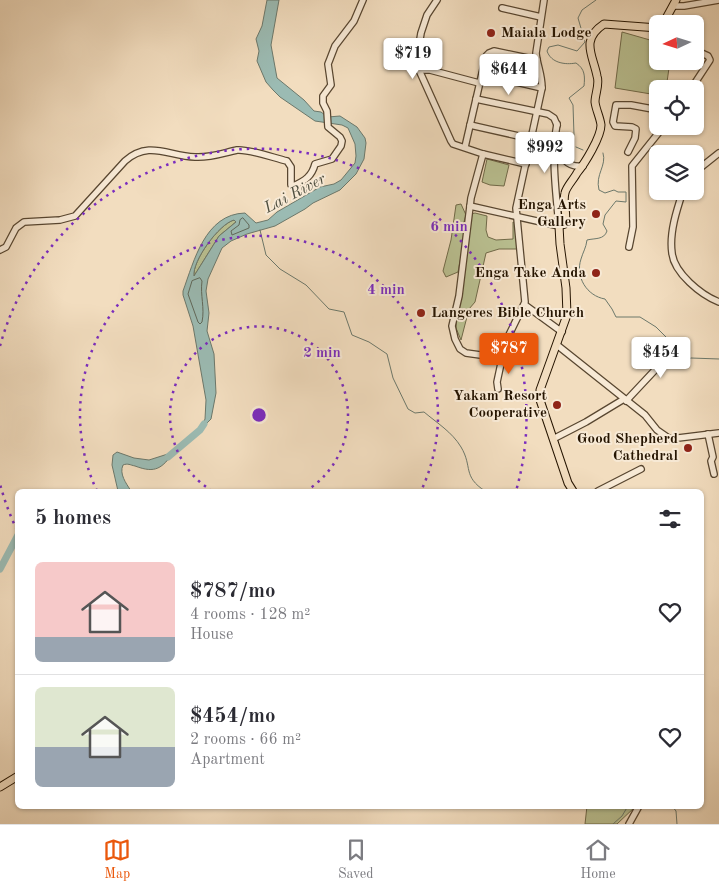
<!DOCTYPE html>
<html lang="en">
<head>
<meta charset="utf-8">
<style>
  :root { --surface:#fff; --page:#f7f7f7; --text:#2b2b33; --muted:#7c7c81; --line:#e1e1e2; --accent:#ea580c }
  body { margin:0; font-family:"Old Standard TT",serif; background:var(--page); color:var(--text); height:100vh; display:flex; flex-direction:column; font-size:19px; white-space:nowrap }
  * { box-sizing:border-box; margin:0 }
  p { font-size:16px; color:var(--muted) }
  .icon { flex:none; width:28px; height:28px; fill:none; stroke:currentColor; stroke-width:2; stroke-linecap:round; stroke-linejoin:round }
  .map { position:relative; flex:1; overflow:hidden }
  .drawer { position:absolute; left:15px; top:489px; width:689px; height:320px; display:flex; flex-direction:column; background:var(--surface); border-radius:8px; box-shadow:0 1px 4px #0004 }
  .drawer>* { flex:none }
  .needle { width:32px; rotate:266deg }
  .tools { position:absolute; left:649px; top:15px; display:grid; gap:10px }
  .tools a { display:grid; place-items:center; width:55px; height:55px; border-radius:8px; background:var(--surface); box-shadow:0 1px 4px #0004; font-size:25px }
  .price { position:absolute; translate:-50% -42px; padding:0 11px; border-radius:5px; background:#fff; color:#222; font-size:16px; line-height:32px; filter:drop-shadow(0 1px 2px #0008) }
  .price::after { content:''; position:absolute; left:50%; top:30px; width:15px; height:11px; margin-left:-8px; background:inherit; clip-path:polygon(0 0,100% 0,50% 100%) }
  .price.selected { background:var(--accent); color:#fff }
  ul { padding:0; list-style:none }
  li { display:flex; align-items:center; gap:15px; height:125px; padding:0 20px }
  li+li { border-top:1px solid var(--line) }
  li span { display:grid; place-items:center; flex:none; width:140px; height:100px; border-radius:8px; color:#555 }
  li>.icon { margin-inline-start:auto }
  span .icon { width:60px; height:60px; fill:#fffc; stroke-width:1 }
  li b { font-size:21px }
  h2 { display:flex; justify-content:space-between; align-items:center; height:60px; padding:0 20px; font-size:21px }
  .tab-bar { display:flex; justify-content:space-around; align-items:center; height:70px; border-top:1px solid var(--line); background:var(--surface); font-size:14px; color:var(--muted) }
  .tab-bar a { display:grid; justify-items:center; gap:2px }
  .tab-bar .selected { color:var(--accent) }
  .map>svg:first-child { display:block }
</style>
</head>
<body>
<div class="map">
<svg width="719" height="824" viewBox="0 0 719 824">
  <rect width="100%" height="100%" fill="#f2ddbf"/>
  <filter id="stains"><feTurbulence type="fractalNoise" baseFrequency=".004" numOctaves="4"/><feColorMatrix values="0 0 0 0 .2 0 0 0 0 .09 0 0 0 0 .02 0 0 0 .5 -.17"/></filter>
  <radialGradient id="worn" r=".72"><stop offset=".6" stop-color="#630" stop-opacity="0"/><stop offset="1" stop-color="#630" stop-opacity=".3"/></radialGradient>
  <g fill="#bac192" stroke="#706a49">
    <polygon points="622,32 657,42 658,61 670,61 666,89 658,89 657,95 615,88"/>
    <polygon points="487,159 509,165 504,186 490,185 482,182"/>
    <polygon points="461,204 466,215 463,225 464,241 458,272 446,277 443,271 451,240 456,205"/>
    <polygon points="475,213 487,216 486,230 488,237 496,240 513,239 513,222 515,223 517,249 499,249 486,253 475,302 469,309 461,340 456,328 457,308 471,214"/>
    <path d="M234,220l3,1 -18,15 -25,40c-2,-15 25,-52 40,-56z"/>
    <polygon points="587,806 636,806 617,824 585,824"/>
  </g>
  <g fill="#9bbbb3" stroke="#6c786b" fill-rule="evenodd">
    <path d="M267,0h12l-8,45 6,33 27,22 10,11 7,1 7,5 12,-1 17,11 8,11 1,5 -2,16 -8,15 -16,16 -27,13 -8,6 -30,17 -28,8 -16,7 -9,7 -14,31 -2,12 3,22 -2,18 7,23 2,39 -5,26 -11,11 5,-11 1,-19 -13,-74 -10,-31v-4c11,-30 22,-77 62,-78l11,10 12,-3 9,-8 43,-25 14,-3 7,-4 14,-17 1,-7 -1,-12 -7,-16 -6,-3 -27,-4 -35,-24 -7,-7 -7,-8 -9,-21 2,-10 -3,-12 6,-13zM234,220l2,2 -17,14 -25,40c-2,-15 25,-52 40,-56z"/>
    <path d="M117,452l17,6 15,2 25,-8c-12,16 -18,22 -39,14 -5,-1 -7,-3 -12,-1 -4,9 3,18 8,26h-13l-6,-26 1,-10z"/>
  </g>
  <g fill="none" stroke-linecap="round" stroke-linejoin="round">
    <g stroke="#60685a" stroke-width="1">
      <polygon points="243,218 249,225 249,228 232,235 231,231 239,225 240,220"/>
      <path d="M200,278l2,3c-2,14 3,27 0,41l-2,2 -2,-2 -10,-28 4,-13z"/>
    </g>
    <g stroke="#6c786b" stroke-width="1">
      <path d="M574,135l-1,-30 -4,-7 15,-12c1,-10 1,-17 -8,-23 -11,2 -25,0 -29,-12l2,-4 9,-2 19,6 8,-9 -7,-24 4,-8 14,-10"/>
      <polyline points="576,147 583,150"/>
      <path d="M603,153c4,13 -8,21 -4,37l6,3 9,-3 4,2h8v10l-10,-1 -11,14 -2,9 4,7c-3,9 -12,7 -20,9 -1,8 -4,12 -6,19 -6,18 6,37 24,40l7,10 4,8h24l16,10 13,13 1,9 6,15 15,-6 28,1"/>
      <path d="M260,230l6,25 14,14 26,16 23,24 15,3 8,23 17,7 18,12 6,24 15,31 7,4 9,-1c13,11 28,20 37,35 12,20 1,29 24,44"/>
      <polyline points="672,806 676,811 677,824"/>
      <polyline points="613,824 622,816 628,806"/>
    </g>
    <g stroke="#9bbbb3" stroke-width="7">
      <polyline points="168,457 200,430 204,424"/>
      <polyline points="0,569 18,535"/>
    </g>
    <g stroke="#584630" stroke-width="8">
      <g id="minor">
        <polyline points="437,0 427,15 421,33 417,57 419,70 451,141 453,144 483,154 526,164"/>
        <polyline points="673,6 684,6 719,0"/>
        <polyline points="502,8 541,17"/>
        <polyline points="419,70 430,70 479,83"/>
        <polyline points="482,74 542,88"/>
        <polyline points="691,89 710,60 708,56 695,50"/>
        <polyline points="476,99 548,114 554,118 557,125"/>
        <polyline points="470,125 532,139"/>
        <path d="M558,142c1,15 9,26 25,24"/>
        <polyline points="465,147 486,56 489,53 494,51 537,60"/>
        <polyline points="628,152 635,138 636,129 632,127 615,126 613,122 616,105 631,105 658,110"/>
        <polyline points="483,154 471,198 459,296 452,326 455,339 460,349 466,353 502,358"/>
        <polyline points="695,172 719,153"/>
        <path d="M683,191c-6,18 -14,42 -11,62 2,20 29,42 47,49"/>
        <path d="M470,206l89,20c-3,-34 -8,-69 -2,-102"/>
        <polyline points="629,247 633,227 632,166 664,126"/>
        <path d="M0,250l6,-3 10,-19 8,-6 36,-2 15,-4 50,-55c24,-21 43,-5 70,-4 15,1 28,-4 42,-7 13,-1 37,8 50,11l4,6v18l2,1c12,-5 19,-10 22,-22l17,-5 9,-13 1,-5 -2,-4 -12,-10 -1,-16 -4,-8v-7l8,-11 -3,-21 2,-5 5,-13 19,-25 9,-21"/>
        <polyline points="525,305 562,332"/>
        <polyline points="557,345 645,415 657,430 670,439 719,433"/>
        <path d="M498,389l-1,-7 6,-28 5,-17 17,-35 -9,-94 26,-120c0,-14 -5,-23 -6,-35l8,-53"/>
        <path d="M626,401l29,-31c0,-7 -4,-12 -10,-15"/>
        <polyline points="708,434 713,457 711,461 714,474"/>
        <polyline points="553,439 586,422 624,399"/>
        <polyline points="598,491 641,469"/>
        <polyline points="629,824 639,806"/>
      </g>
    </g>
    <g stroke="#251400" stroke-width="9">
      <g id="major">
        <polyline points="663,24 676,0"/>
        <path d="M573,491l-5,-8 -28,-83v-10l27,-75 -1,-27 -6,-44 -1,-18 6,-2c3,-10 -3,-21 0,-31 1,-6 9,-14 12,-20 8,-10 24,-36 24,-48 -1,-8 -5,-15 -6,-23 0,-8 5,-18 2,-26 -4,-21 -17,-36 7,-52l54,4"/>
        <polyline points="0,787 18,776"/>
      </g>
    </g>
    <use href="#minor" stroke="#f7e9d5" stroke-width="5.5"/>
    <use href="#major" stroke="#f2ddbf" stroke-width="7"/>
  </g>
  <g fill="none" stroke="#7b2cbf" stroke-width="2.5" stroke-dasharray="2.5 5">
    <path d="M212 491A89 89 0 1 1 306 491"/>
    <path d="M97 491A179 179 0 1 1 421 491"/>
    <path d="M17 530A268 268 0 0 1 0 484M0 346A268 268 0 1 1 516 491"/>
  </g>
  <g fill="#8f2418" stroke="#f7e9d5" stroke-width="2">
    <circle cx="491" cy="33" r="5"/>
    <circle cx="596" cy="214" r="5"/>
    <circle cx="596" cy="273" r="5"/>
    <circle cx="421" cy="313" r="5"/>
    <circle cx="557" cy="405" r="5"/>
    <circle cx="688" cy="448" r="5"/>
  </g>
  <g text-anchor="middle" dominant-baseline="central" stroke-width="4" stroke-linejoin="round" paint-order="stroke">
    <g font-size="15" font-weight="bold" fill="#251400" stroke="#f7e9d5" text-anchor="end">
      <text x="501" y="33" text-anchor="start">Maiala Lodge</text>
      <text x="586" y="205">Enga Arts<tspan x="586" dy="17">Gallery</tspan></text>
      <text x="586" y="273">Enga Take Anda</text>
      <text x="431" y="313" text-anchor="start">Langeres Bible Church</text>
      <text x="547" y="396">Yakam Resort<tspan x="547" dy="17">Cooperative</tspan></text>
      <text x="678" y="439">Good Shepherd<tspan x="678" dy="17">Cathedral</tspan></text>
    </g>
    <g font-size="16" font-style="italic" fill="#4e4e3f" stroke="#f7e9d5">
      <text transform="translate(295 194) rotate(-28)">Lai River</text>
    </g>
  </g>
  <circle cx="259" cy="415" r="8" fill="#7b2cbf" stroke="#f7e9d5" stroke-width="2.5"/>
  <g font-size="15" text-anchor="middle" font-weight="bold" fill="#7b2cbf" stroke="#f7e9d5" stroke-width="4" stroke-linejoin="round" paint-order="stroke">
    <text x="449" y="231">6 min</text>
    <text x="386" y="294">4 min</text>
    <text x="322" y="357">2 min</text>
  </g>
  <rect width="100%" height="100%" filter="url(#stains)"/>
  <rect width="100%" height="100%" fill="url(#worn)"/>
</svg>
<div class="tools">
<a><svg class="needle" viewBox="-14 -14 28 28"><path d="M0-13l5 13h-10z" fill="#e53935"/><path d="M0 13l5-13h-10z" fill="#7c7c81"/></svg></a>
<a><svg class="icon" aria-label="locate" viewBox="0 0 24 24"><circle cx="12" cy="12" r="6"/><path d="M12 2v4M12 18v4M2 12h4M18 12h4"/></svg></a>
<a><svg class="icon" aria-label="layers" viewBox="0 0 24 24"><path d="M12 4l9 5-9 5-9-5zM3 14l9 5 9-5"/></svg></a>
</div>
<b class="price" style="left:413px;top:80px">$719</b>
<b class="price" style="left:509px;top:96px">$644</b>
<b class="price" style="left:545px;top:174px">$992</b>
<b class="price selected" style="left:509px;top:375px">$787</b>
<b class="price" style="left:661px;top:379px">$454</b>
<section class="drawer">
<h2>5 homes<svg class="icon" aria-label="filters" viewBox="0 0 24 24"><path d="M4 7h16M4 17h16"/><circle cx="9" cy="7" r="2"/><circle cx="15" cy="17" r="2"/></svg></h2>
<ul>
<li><span style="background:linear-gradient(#f6c9c9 75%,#9aa5b1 0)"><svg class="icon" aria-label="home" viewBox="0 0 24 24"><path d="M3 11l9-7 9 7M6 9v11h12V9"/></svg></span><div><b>$787/mo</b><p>4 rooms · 128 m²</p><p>House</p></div><svg class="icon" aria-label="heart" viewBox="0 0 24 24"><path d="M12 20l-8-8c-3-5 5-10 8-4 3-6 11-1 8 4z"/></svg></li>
<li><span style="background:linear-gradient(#dfe7d0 60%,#9aa5b1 0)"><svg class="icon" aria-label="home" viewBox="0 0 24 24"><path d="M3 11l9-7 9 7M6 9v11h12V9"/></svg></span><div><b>$454/mo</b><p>2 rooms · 66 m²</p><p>Apartment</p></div><svg class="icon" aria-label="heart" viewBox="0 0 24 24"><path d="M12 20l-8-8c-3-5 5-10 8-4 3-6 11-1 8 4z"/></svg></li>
</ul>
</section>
</div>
<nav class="tab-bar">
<a class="selected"><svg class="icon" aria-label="map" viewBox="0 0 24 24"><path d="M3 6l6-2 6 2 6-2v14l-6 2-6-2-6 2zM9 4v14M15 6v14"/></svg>Map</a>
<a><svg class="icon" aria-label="saved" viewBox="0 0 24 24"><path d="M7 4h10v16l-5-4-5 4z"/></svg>Saved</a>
<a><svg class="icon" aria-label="home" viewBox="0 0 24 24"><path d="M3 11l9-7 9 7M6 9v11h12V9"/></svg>Home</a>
</nav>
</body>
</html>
